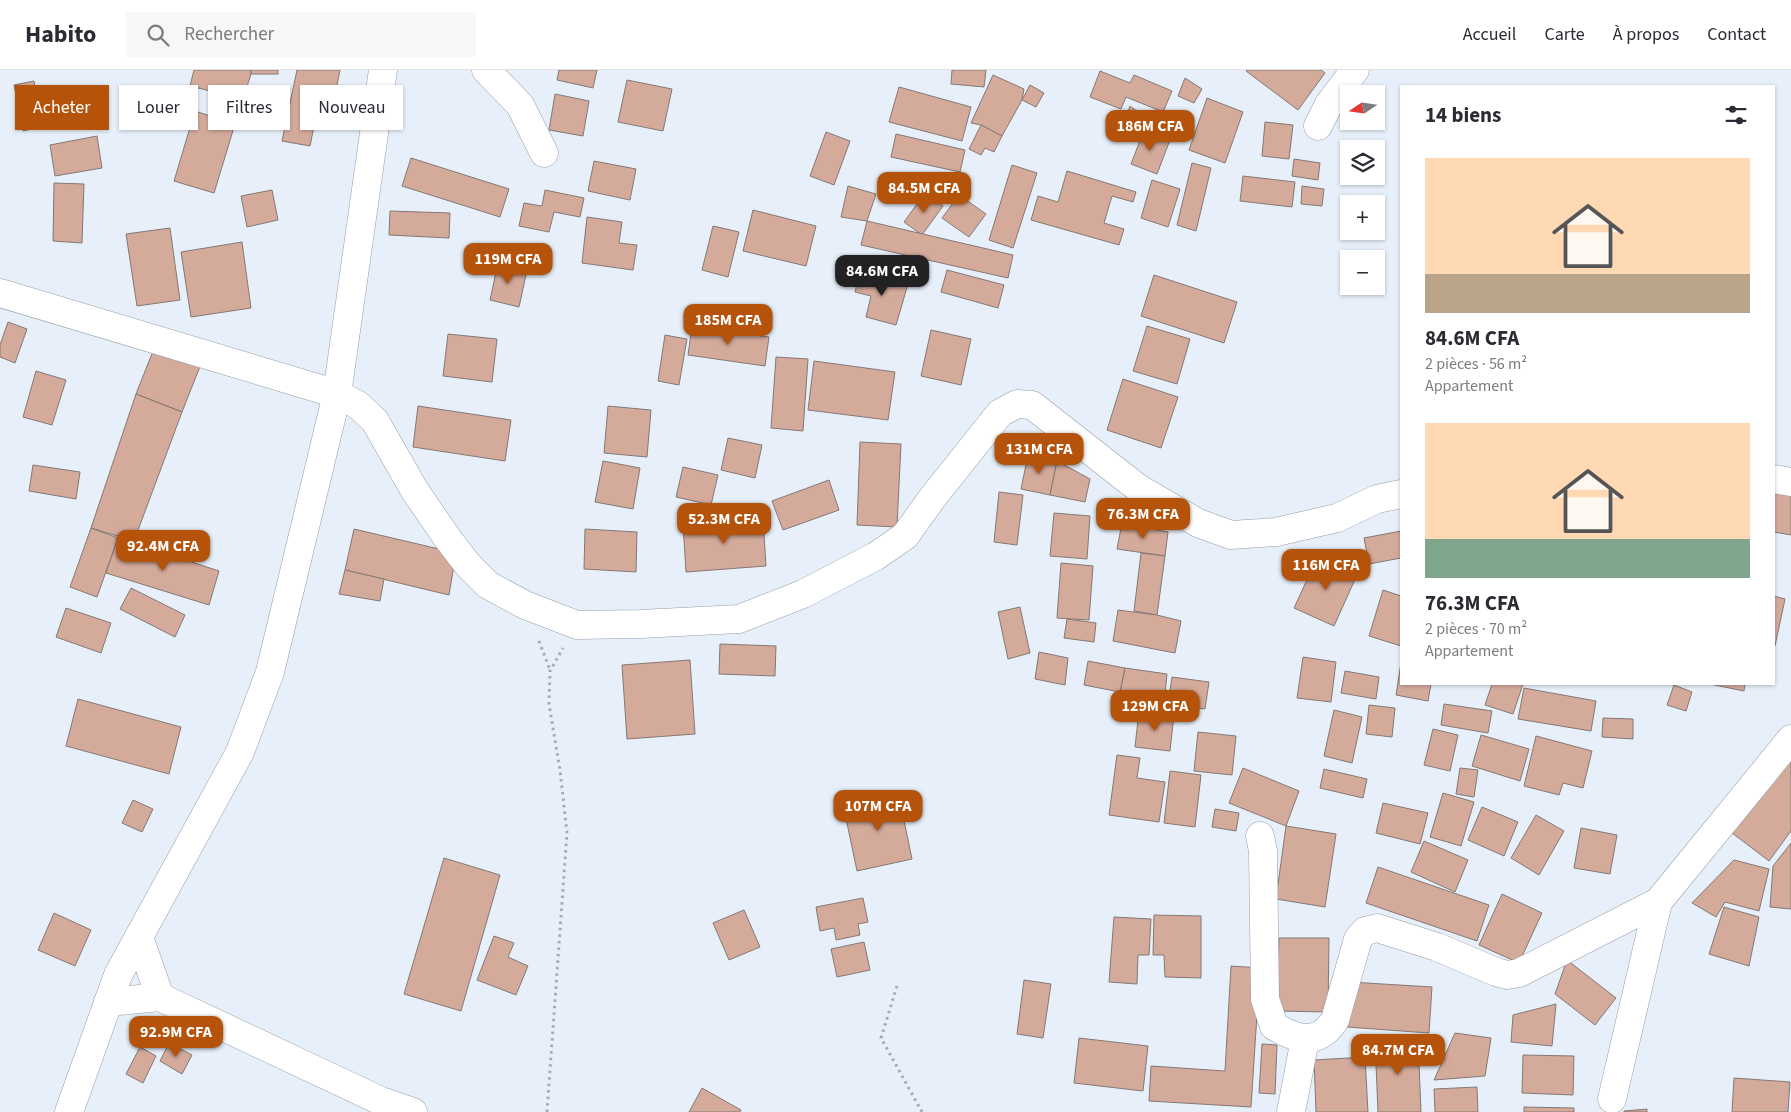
<!DOCTYPE html>
<html lang="fr">
<head>
<meta charset="utf-8">
<style>
  :root { --surface:#fff; --page:#f7f7f7; --text:#2b2b33; --muted:#7c7c81; --line:#e1e1e2; --accent:#b45309 }
  body { margin:0; font-family:"Source Sans 3",sans-serif; background:var(--page); color:var(--text); height:100vh; display:flex; flex-direction:column; font-size:19px; white-space:nowrap }
  * { box-sizing:border-box; margin:0 }
  p { font-size:16px; color:var(--muted) }
  .icon { flex:none; width:28px; height:28px; fill:none; stroke:currentColor; stroke-width:2; stroke-linecap:round; stroke-linejoin:round }
  .map { position:relative; flex:1; overflow:hidden }
  .drawer { position:absolute; left:1400px; top:15px; width:375px; height:600px; display:flex; flex-direction:column; background:var(--surface); border-radius:0px; box-shadow:0 1px 4px #0004 }
  .drawer>* { flex:none }
  .hud { position:absolute; left:15px; top:15px; width:475px; height:45px; display:flex; gap:10px }
  .needle { width:32px; rotate:257deg }
  .controls { position:absolute; left:1340px; top:15px; display:grid; gap:10px }
  .controls a { display:grid; place-items:center; width:45px; height:45px; border-radius:0px; background:var(--surface); box-shadow:0 1px 4px #0004; font-size:25px }
  .price { position:absolute; translate:-50% -42px; padding:0 11px; border-radius:10px; background:var(--accent); color:#fff; font-size:16px; line-height:32px; filter:drop-shadow(0 1px 2px #0008) }
  .price::after { content:''; position:absolute; left:50%; top:30px; width:15px; height:11px; margin-left:-8px; background:inherit; clip-path:polygon(0 0,100% 0,50% 100%) }
  .price.current { background:#222; color:#fff }
  ul { padding:0; list-style:none }
  li { display:grid; align-content:center; gap:10px; height:265px; padding:0 25px }
  li span { display:grid; place-items:center; height:155px; border-radius:0px; color:#555 }
  li>.icon { margin-inline-start:auto }
  span .icon { width:90px; height:90px; fill:#fffc; stroke-width:1 }
  li b { font-size:21px }
  h2 { display:flex; justify-content:space-between; align-items:center; height:60px; padding:0 25px; font-size:21px }
  .tag { padding:0 18px; border-radius:0px; background:var(--surface); box-shadow:0 1px 4px #0004; font-size:18px; line-height:45px }
  .tag.current { background:var(--accent); color:#fff }
  header { display:flex; align-items:center; gap:30px; box-sizing:border-box; height:70px; padding:0 25px; background:var(--surface); border-bottom:1px solid var(--line) }
  header strong { font-size:24px }
  nav { display:flex; gap:28px; margin-inline-start:auto; font-size:18px }
  .search { width:350px; height:45px; background:var(--page); display:flex; align-items:center; gap:12px; box-sizing:border-box; padding:0 18px; border-radius:0px; color:var(--muted); font-size:19px }
  .map>svg:first-child { display:block }
</style>
</head>
<body>
<header>
<strong>Habito</strong>
<div class="search"><svg class="icon" aria-label="search" viewBox="0 0 24 24"><circle cx="10" cy="10" r="6"/><path d="M15 15l6 6"/></svg>Rechercher</div>
<nav><a>Accueil</a><a>Carte</a><a>À propos</a><a>Contact</a></nav>
</header>
<div class="map">
<svg width="1791" height="1042" viewBox="0 0 1791 1042">
  <rect width="100%" height="100%" fill="#e7f0fa"/>
  <g fill="#d4aa9b" stroke="#847874">
    <polygon points="194,0 251,0 251,4 243,29 190,16"/>
    <rect x="251" y="0" width="27" height="4"/>
    <polygon points="297,0 340,0 335,25 321,22 310,76 282,71"/>
    <polygon points="559,0 597,0 593,18 557,10"/>
    <polygon points="952,0 986,0 984,17 951,14"/>
    <polygon points="1247,0 1321,0 1325,3 1298,40 1246,1"/>
    <polygon points="1100,1 1130,13 1134,5 1172,21 1163,42 1126,27 1121,39 1090,27"/>
    <polygon points="993,5 1024,19 1022,30 1002,66 981,55 971,53"/>
    <polygon points="1185,8 1202,19 1194,33 1178,26"/>
    <polygon points="627,10 672,19 663,61 618,52"/>
    <polygon points="34,11 44,56 23,61 14,15"/>
    <polygon points="1030,15 1044,23 1036,37 1022,30"/>
    <polygon points="899,17 971,37 962,71 889,52"/>
    <polygon points="555,24 589,31 583,66 549,60"/>
    <polygon points="1207,28 1243,42 1225,93 1189,80"/>
    <polygon points="1130,36 1141,44 1135,59 1123,55"/>
    <polygon points="195,41 235,54 214,123 174,111"/>
    <polygon points="1265,52 1293,55 1289,89 1262,86"/>
    <polygon points="981,55 1002,66 994,82 985,78 981,85 969,79"/>
    <polygon points="1144,60 1170,70 1157,104 1131,94"/>
    <polygon points="826,62 850,71 834,115 810,106"/>
    <polygon points="896,64 965,80 960,102 891,87"/>
    <polygon points="97,66 102,98 55,106 50,75"/>
    <polygon points="411,88 509,119 500,147 402,116"/>
    <polygon points="1294,89 1320,93 1318,110 1292,106"/>
    <polygon points="594,91 636,99 630,130 588,121"/>
    <polygon points="1192,93 1211,98 1196,161 1177,155"/>
    <polygon points="1012,95 1037,103 1013,178 989,170"/>
    <polygon points="1067,101 1136,122 1133,132 1112,126 1104,153 1124,159 1119,175 1031,150 1038,126 1058,132"/>
    <polygon points="1243,106 1295,112 1292,137 1240,131"/>
    <polygon points="1152,110 1180,119 1168,157 1141,148"/>
    <polygon points="54,113 84,114 82,173 53,171"/>
    <polygon points="848,116 876,124 867,151 841,147"/>
    <polygon points="1302,116 1324,119 1322,136 1301,134"/>
    <polygon points="272,120 278,150 247,157 241,126"/>
    <polygon points="545,120 584,128 580,147 554,142 549,162 519,156 524,133 542,136"/>
    <polygon points="925,123 943,136 922,165 904,152"/>
    <polygon points="959,125 986,144 969,167 942,148"/>
    <polygon points="753,140 816,156 806,196 743,181"/>
    <polygon points="390,141 450,143 449,168 389,165"/>
    <polygon points="587,147 622,152 619,173 637,175 633,200 582,193"/>
    <polygon points="867,151 1013,185 1008,208 861,175"/>
    <polygon points="713,156 739,162 728,207 702,200"/>
    <polygon points="170,158 180,230 137,236 126,164"/>
    <polygon points="242,172 251,238 191,247 181,182"/>
    <polygon points="498,193 527,200 519,237 490,230"/>
    <polygon points="947,200 1004,215 998,238 941,222"/>
    <polygon points="860,201 908,214 896,255 866,247 871,226 855,222"/>
    <polygon points="1154,205 1237,232 1224,273 1141,246"/>
    <polygon points="8,252 27,259 15,293 0,287 0,275"/>
    <polygon points="692,256 769,267 765,296 688,285"/>
    <polygon points="1147,256 1190,269 1177,314 1133,301"/>
    <polygon points="931,260 971,269 961,315 921,306"/>
    <polygon points="448,264 497,269 492,312 443,306"/>
    <polygon points="665,265 687,269 679,315 658,311"/>
    <polygon points="155,276 201,294 182,342 136,324"/>
    <polygon points="776,287 808,289 803,361 771,358"/>
    <polygon points="814,291 895,302 888,350 808,340"/>
    <polygon points="36,301 66,310 52,355 23,347"/>
    <polygon points="1123,309 1178,327 1161,378 1107,360"/>
    <polygon points="136,324 182,342 134,471 91,458"/>
    <polygon points="418,336 511,350 505,391 413,377"/>
    <polygon points="608,336 651,340 647,387 604,383"/>
    <polygon points="728,368 762,375 755,408 721,400"/>
    <polygon points="860,372 901,374 897,457 857,455"/>
    <polygon points="1028,385 1057,391 1050,425 1021,419"/>
    <polygon points="603,391 640,398 633,439 595,432"/>
    <polygon points="1057,391 1090,409 1085,432 1050,425"/>
    <polygon points="33,395 80,402 76,429 29,421"/>
    <polygon points="683,397 718,405 711,435 676,427"/>
    <polygon points="829,410 839,440 783,460 772,431"/>
    <polygon points="1774,418 1791,420 1791,465 1774,462"/>
    <polygon points="999,422 1023,425 1017,475 994,472"/>
    <polygon points="1054,443 1090,446 1087,489 1050,486"/>
    <polygon points="763,448 766,496 686,502 683,454"/>
    <polygon points="1122,453 1168,462 1165,486 1117,479"/>
    <polygon points="91,458 118,468 97,527 70,517"/>
    <polygon points="354,459 456,483 449,525 345,500"/>
    <polygon points="585,459 637,462 636,502 584,499"/>
    <polygon points="1401,461 1401,488 1369,494 1364,468"/>
    <polygon points="118,468 219,501 209,535 106,503"/>
    <polygon points="1141,483 1165,486 1157,545 1134,541"/>
    <polygon points="1318,486 1357,505 1334,556 1294,538"/>
    <polygon points="1061,493 1093,496 1089,550 1057,548"/>
    <polygon points="345,500 384,509 380,531 339,524"/>
    <polygon points="131,518 185,545 175,567 120,539"/>
    <polygon points="1383,520 1401,526 1401,576 1369,566"/>
    <polygon points="1774,526 1785,529 1775,576 1774,576"/>
    <polygon points="1020,537 1030,583 1008,589 998,542"/>
    <polygon points="66,538 111,553 101,583 56,567"/>
    <polygon points="1118,540 1157,545 1181,551 1175,583 1113,571"/>
    <polygon points="1067,549 1096,553 1094,572 1064,568"/>
    <polygon points="720,574 776,576 775,606 719,604"/>
    <polygon points="1039,582 1068,588 1065,615 1035,609"/>
    <polygon points="1303,587 1336,592 1331,632 1297,628"/>
    <polygon points="690,590 695,664 627,669 622,595"/>
    <polygon points="1088,591 1125,598 1120,622 1084,615"/>
    <polygon points="1401,593 1401,614 1431,614 1428,631 1396,625"/>
    <polygon points="1125,598 1167,604 1164,634 1152,632 1150,652 1115,648"/>
    <polygon points="1345,601 1379,607 1376,629 1341,623"/>
    <polygon points="1172,607 1209,612 1205,639 1168,634"/>
    <polygon points="1492,614 1523,614 1513,644 1485,635"/>
    <polygon points="1710,614 1745,614 1744,621"/>
    <polygon points="1674,615 1692,622 1686,641 1667,635"/>
    <polygon points="1524,618 1596,631 1591,661 1518,649"/>
    <polygon points="78,629 181,657 169,704 66,676"/>
    <polygon points="1444,634 1492,641 1488,663 1441,655"/>
    <polygon points="1369,635 1395,638 1392,667 1366,664"/>
    <polygon points="1334,640 1362,647 1352,693 1324,686"/>
    <polygon points="1151,642 1174,645 1170,681 1135,677 1138,650 1150,652"/>
    <polygon points="1603,648 1633,649 1633,669 1602,667"/>
    <polygon points="1433,659 1458,665 1450,701 1424,695"/>
    <polygon points="1198,662 1236,666 1232,705 1194,701"/>
    <polygon points="1481,665 1529,679 1520,711 1472,696"/>
    <polygon points="1536,666 1592,681 1583,718 1563,713 1559,725 1524,716"/>
    <polygon points="1117,685 1140,688 1137,708 1165,712 1159,752 1109,745"/>
    <polygon points="1788,689 1791,691 1791,761 1769,791 1732,763"/>
    <polygon points="1243,698 1299,721 1286,756 1229,733"/>
    <polygon points="1460,698 1478,700 1474,727 1456,724"/>
    <polygon points="1324,699 1367,709 1363,728 1320,718"/>
    <polygon points="1170,701 1201,705 1195,757 1164,753"/>
    <polygon points="898,722 912,789 857,801 843,734"/>
    <polygon points="1443,723 1474,732 1461,776 1430,767"/>
    <polygon points="133,730 153,739 142,762 122,753"/>
    <polygon points="1383,733 1428,743 1420,774 1376,763"/>
    <polygon points="1482,737 1518,752 1504,786 1468,770"/>
    <polygon points="1215,739 1239,743 1236,761 1212,757"/>
    <polygon points="1536,745 1564,761 1539,805 1511,788"/>
    <polygon points="1286,756 1336,764 1325,837 1276,829"/>
    <polygon points="1581,758 1617,765 1610,804 1574,798"/>
    <polygon points="1424,771 1468,790 1455,822 1411,802"/>
    <polygon points="1791,773 1791,839 1770,837 1773,796"/>
    <polygon points="444,788 500,805 461,941 404,924"/>
    <polygon points="1734,790 1769,799 1759,841 1725,832 1716,847 1692,833"/>
    <polygon points="1378,797 1489,835 1477,871 1366,833"/>
    <polygon points="1502,824 1542,843 1519,893 1479,875"/>
    <polygon points="863,828 868,852 858,854 860,865 836,870 834,858 820,861 816,837"/>
    <polygon points="1724,837 1759,847 1749,896 1709,884"/>
    <polygon points="744,840 760,877 729,890 713,853"/>
    <polygon points="54,843 91,860 75,896 38,880"/>
    <polygon points="1154,845 1201,846 1201,908 1165,907 1164,885 1153,885"/>
    <polygon points="1114,847 1151,849 1149,885 1138,885 1137,914 1109,912"/>
    <polygon points="494,866 514,873 508,887 528,896 516,925 477,910"/>
    <polygon points="1279,868 1329,868 1328,942 1277,941"/>
    <polygon points="864,872 870,900 837,907 831,879"/>
    <polygon points="1567,890 1616,928 1595,955 1555,924"/>
    <polygon points="1231,896 1260,898 1251,1037 1149,1031 1151,996 1225,1001"/>
    <polygon points="1024,910 1051,914 1043,968 1017,964"/>
    <polygon points="1350,912 1432,917 1429,963 1347,957"/>
    <polygon points="1556,934 1552,976 1511,972 1513,945"/>
    <polygon points="1455,963 1491,968 1485,1006 1434,1010"/>
    <polygon points="1079,968 1148,976 1143,1021 1074,1013"/>
    <polygon points="1418,969 1421,1042 1378,1042 1375,971"/>
    <polygon points="169,973 192,985 182,1004 160,991"/>
    <polygon points="1262,974 1277,975 1275,1024 1259,1023"/>
    <polygon points="140,977 156,986 143,1013 126,1004"/>
    <polygon points="1523,985 1574,986 1573,1025 1522,1023"/>
    <polygon points="1365,987 1368,1042 1316,1042 1314,990"/>
    <polygon points="1734,1008 1790,1012 1788,1042 1732,1042"/>
    <polygon points="1477,1017 1478,1042 1435,1042 1434,1019"/>
    <polygon points="702,1018 741,1040 740,1042 689,1042"/>
    <polygon points="1524,1037 1574,1038 1574,1042 1524,1042"/>
    <polygon points="1647,1039 1647,1042 1624,1042 1624,1041"/>
  </g>
  <g fill="none" stroke-linecap="round" stroke-linejoin="round">
    <g stroke="#959da6" stroke-width="29">
      <g id="minor">
        <polyline points="486,0 520,35 544,83"/>
        <polyline points="1318,56 1329,34 1355,0"/>
        <polyline points="0,223 337,324 358,335 375,351 415,421 448,469 468,495 488,515 525,535 577,555 640,554 739,549 803,524 876,486 905,466 933,427 1000,343 1017,334 1032,335 1138,418 1198,453 1231,465 1276,462 1337,448 1377,429 1401,424"/>
        <polyline points="1774,409 1791,412"/>
        <path d="M1260,766l3,15 2,148 9,27c23,14 44,20 61,-6l23,-81 7,-8 12,-3 60,19 59,25 11,3 12,-2 139,-71 133,-163"/>
        <polyline points="139,867 160,927"/>
        <polyline points="108,932 160,927 381,1031 413,1042"/>
        <polyline points="1612,1029 1658,832"/>
        <polyline points="69,1042 118,905 240,682 270,602 337,324 383,0"/>
        <polyline points="1291,1042 1305,969"/>
      </g>
    </g>
    <g stroke="#a4abb3" stroke-width="3" stroke-dasharray="2.5 4" stroke-linecap="butt">
      <polyline points="539,571 550,600"/>
      <polyline points="897,916 881,968 922,1042"/>
      <polyline points="547,1042 567,763 560,700 549,634 550,601 563,578"/>
    </g>
    <use href="#minor" stroke="#fff" stroke-width="28"/>
  </g>
</svg>
<div class="controls">
<a><svg class="needle" viewBox="-14 -14 28 28"><path d="M0-13l5 13h-10z" fill="#e53935"/><path d="M0 13l5-13h-10z" fill="#7c7c81"/></svg></a>
<a><svg class="icon" aria-label="layers" viewBox="0 0 24 24"><path d="M12 4l9 5-9 5-9-5zM3 14l9 5 9-5"/></svg></a>
<a>+</a>
<a>−</a>
</div>
<b class="price" style="left:1150px;top:82px">186M CFA</b>
<b class="price" style="left:924px;top:144px">84.5M CFA</b>
<b class="price" style="left:508px;top:215px">119M CFA</b>
<b class="price current" style="left:882px;top:227px">84.6M CFA</b>
<b class="price" style="left:728px;top:276px">185M CFA</b>
<b class="price" style="left:1039px;top:405px">131M CFA</b>
<b class="price" style="left:1143px;top:470px">76.3M CFA</b>
<b class="price" style="left:724px;top:475px">52.3M CFA</b>
<b class="price" style="left:163px;top:502px">92.4M CFA</b>
<b class="price" style="left:1326px;top:521px">116M CFA</b>
<b class="price" style="left:1155px;top:662px">129M CFA</b>
<b class="price" style="left:878px;top:762px">107M CFA</b>
<b class="price" style="left:176px;top:988px">92.9M CFA</b>
<b class="price" style="left:1398px;top:1006px">84.7M CFA</b>
<div class="hud">
<a class="tag current">Acheter</a>
<a class="tag">Louer</a>
<a class="tag">Filtres</a>
<a class="tag">Nouveau</a>
</div>
<section class="drawer">
<h2>14 biens<svg class="icon" aria-label="filters" viewBox="0 0 24 24"><path d="M4 7h16M4 17h16"/><circle cx="9" cy="7" r="2"/><circle cx="15" cy="17" r="2"/></svg></h2>
<ul>
<li><span style="background:linear-gradient(#ffd9b3 75%,#b9a48a 0)"><svg class="icon" aria-label="home" viewBox="0 0 24 24"><path d="M3 11l9-7 9 7M6 9v11h12V9"/></svg></span><div><b>84.6M CFA</b><p>2 pièces · 56 m²</p><p>Appartement</p></div></li>
<li><span style="background:linear-gradient(#ffd9b3 75%,#7fa58c 0)"><svg class="icon" aria-label="home" viewBox="0 0 24 24"><path d="M3 11l9-7 9 7M6 9v11h12V9"/></svg></span><div><b>76.3M CFA</b><p>2 pièces · 70 m²</p><p>Appartement</p></div></li>
</ul>
</section>
</div>
</body>
</html>
